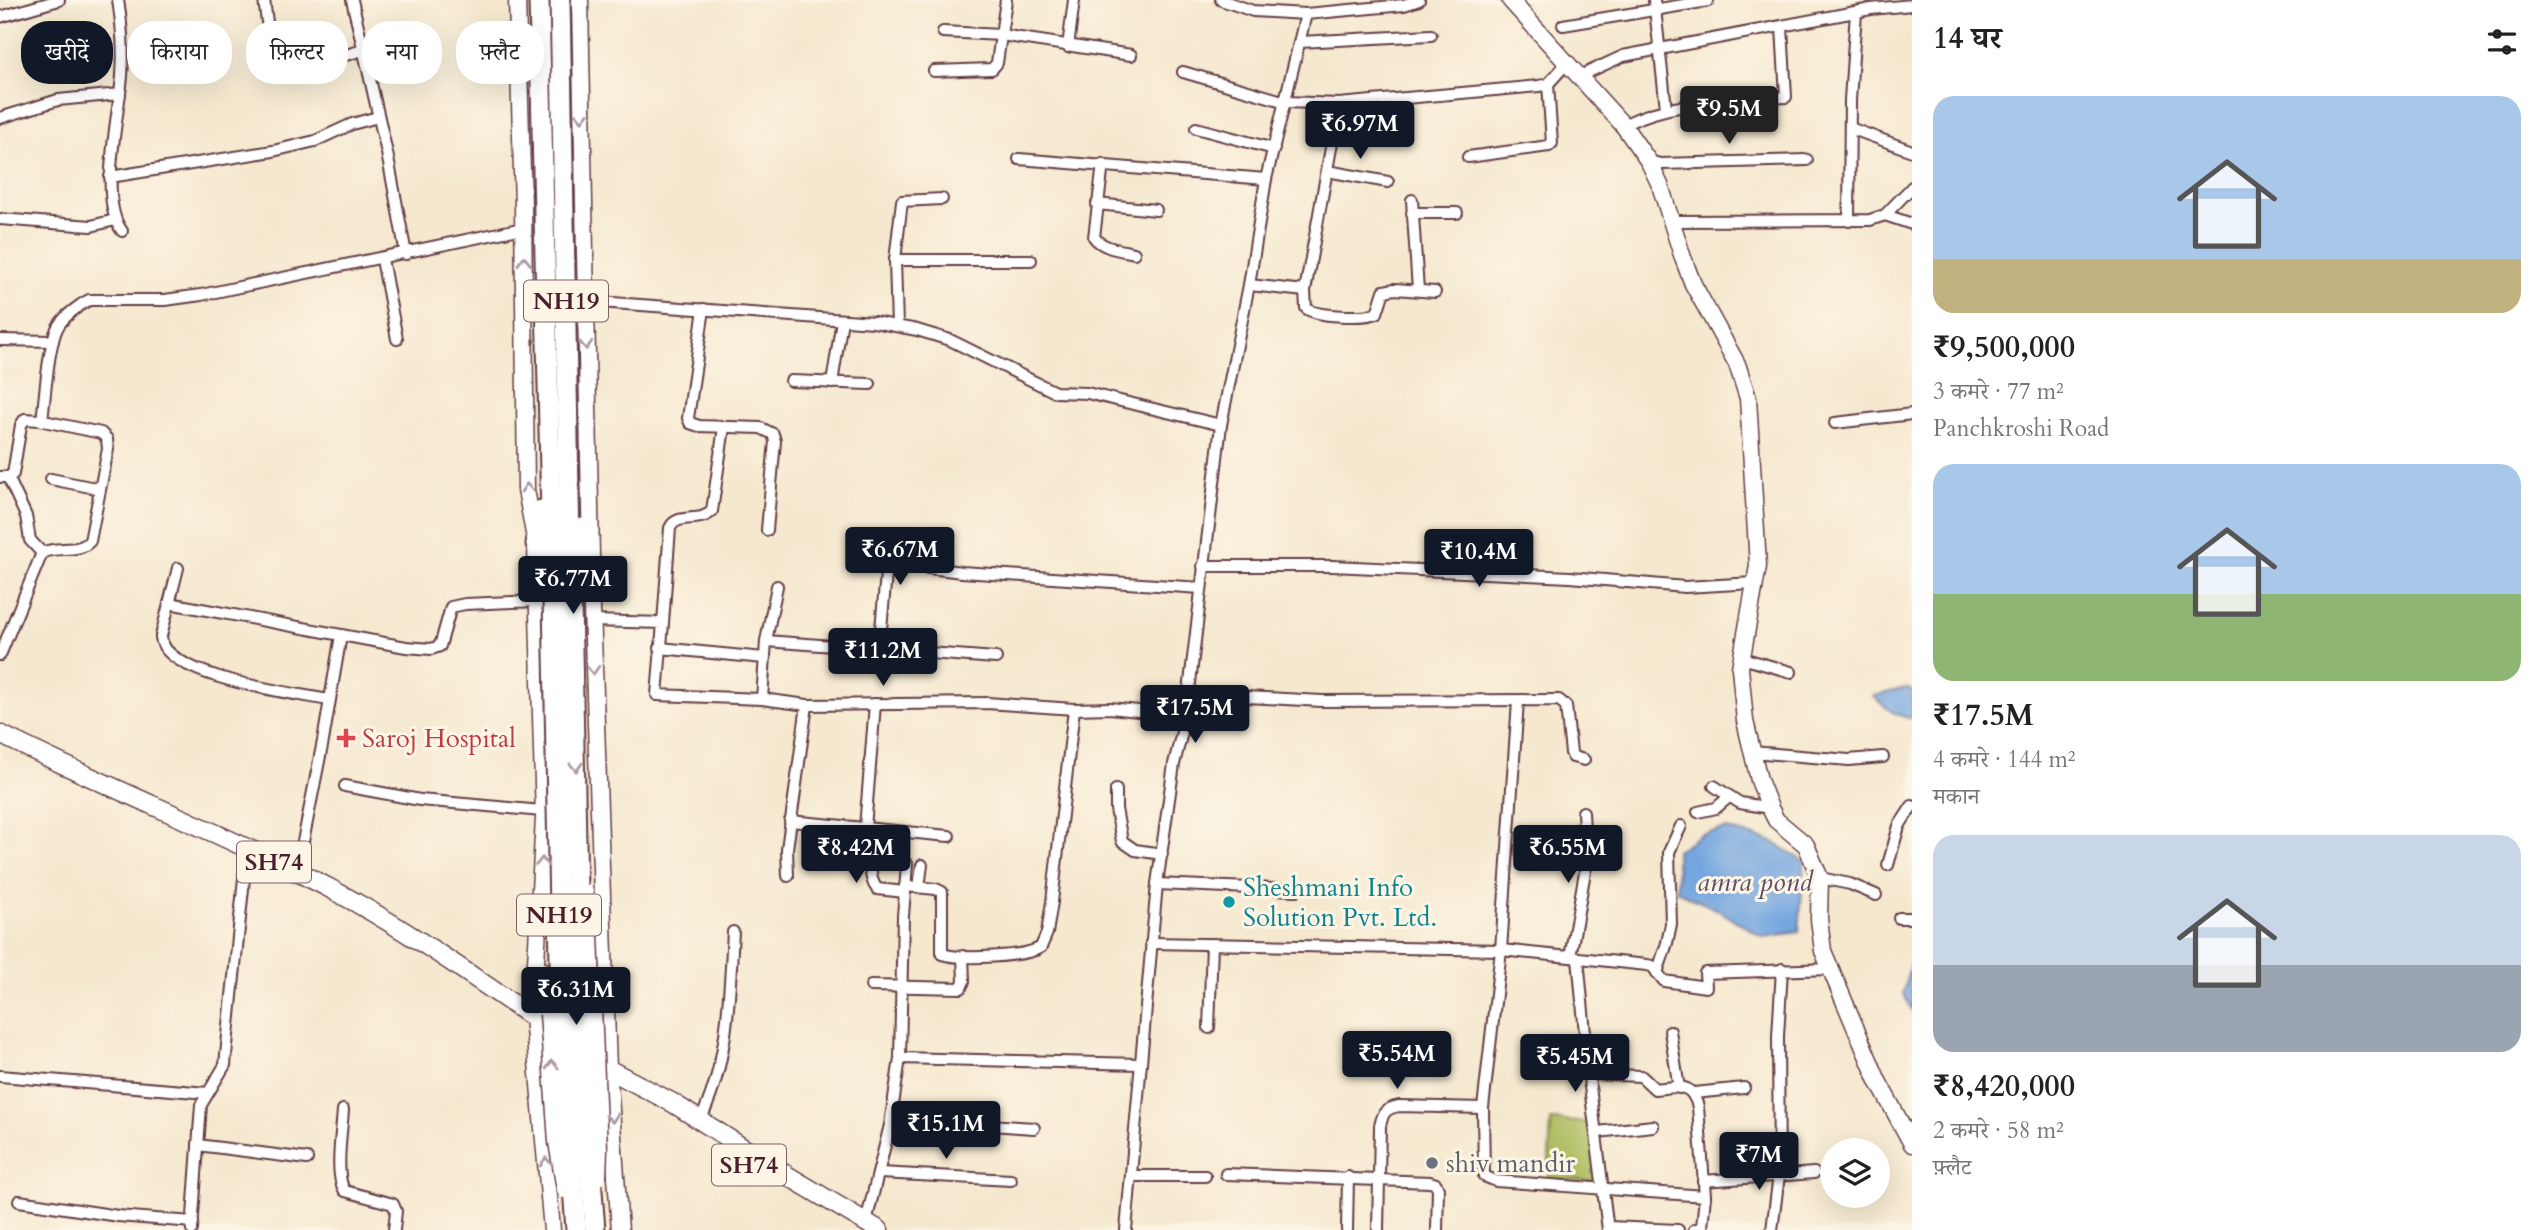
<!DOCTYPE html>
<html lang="hi">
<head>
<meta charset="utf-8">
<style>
  :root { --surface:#fff; --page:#f2f2f2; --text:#222; --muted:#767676; --accent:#111827 }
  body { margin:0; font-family:Cardo,"Noto Serif Devanagari",serif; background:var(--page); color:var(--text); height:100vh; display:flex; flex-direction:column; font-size:26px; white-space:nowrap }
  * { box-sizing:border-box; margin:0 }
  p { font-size:23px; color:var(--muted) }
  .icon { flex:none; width:38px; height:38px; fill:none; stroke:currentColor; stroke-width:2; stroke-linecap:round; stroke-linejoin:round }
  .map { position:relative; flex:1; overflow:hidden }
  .sheet { display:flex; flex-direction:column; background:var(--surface); width:630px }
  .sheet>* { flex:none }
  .top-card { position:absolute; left:21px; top:21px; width:665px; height:63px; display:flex; gap:14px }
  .controls { position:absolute; left:1820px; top:1138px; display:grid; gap:14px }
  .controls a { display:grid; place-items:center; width:70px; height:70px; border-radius:50%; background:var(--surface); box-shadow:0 7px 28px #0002; font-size:35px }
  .price { position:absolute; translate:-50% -60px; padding:0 16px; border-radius:7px; background:var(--accent); color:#fff; font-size:23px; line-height:46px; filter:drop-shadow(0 2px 4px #0008) }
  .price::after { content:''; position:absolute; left:50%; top:42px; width:21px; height:16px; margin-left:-10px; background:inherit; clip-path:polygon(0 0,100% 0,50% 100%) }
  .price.selected { background:#222; color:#fff }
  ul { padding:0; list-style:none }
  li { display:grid; align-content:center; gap:14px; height:371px; padding:0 21px }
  li span { display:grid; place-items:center; height:217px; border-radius:21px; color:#555 }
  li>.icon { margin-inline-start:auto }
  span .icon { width:126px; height:126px; fill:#fffc; stroke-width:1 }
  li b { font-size:30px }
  h2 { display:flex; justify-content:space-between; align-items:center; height:84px; padding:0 21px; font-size:30px }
  .chip { padding:0 24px; border-radius:28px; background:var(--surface); box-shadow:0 7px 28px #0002; font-size:24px; line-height:63px }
  .chip.selected { background:var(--accent); color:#fff }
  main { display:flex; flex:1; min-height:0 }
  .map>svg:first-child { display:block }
</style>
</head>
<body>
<main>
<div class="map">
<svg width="1912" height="1230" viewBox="0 0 1912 1230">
  <rect width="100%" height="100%" fill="#fcf5e5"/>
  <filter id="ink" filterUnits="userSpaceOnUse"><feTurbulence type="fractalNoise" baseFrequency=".0143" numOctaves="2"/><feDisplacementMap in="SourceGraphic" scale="14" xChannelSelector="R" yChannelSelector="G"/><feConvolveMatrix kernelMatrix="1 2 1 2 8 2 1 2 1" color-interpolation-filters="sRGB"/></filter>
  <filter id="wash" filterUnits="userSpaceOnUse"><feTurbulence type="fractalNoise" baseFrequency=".00686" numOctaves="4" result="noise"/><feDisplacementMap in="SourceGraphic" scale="28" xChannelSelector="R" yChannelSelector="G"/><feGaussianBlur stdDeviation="1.57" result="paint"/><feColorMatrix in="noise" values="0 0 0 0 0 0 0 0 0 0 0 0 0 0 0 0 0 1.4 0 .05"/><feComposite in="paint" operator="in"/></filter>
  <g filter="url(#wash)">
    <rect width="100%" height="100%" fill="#f5e8cf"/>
    <polygon fill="#afbd60" stroke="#7c6e46" stroke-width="2" points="1551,1120 1593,1123 1599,1181 1548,1179"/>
    <g fill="#74a6df" stroke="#5f6285" stroke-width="2">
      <path d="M1905,688l7,2v27c-16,2 -28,-11 -39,-21z"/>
      <polygon points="1727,829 1773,842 1804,861 1799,932 1763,937 1714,908 1677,891 1676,851 1701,834"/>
      <polygon points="1911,962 1912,962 1912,1011 1903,993"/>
    </g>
  </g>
  <g filter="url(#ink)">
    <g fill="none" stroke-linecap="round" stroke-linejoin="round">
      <g stroke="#643d44" stroke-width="14">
        <g id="street">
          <path d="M118,0c4,25 6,51 4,76 -3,38 -24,125 0,155"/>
          <polyline points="264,0 267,22"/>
          <polyline points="352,0 387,153 406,254"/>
          <polyline points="1221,0 1253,11 1306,14"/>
          <polyline points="1654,0 1666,108"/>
          <polyline points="0,17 59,0"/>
          <polyline points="1563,25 1708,1"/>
          <polyline points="943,32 1001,35 1131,55"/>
          <polyline points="1300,42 1431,35"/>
          <polyline points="1068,47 1074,0"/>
          <polyline points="294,70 363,50"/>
          <polyline points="934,71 992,69 997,63 1006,0"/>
          <polyline points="1183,72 1286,102 1339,104 1539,86 1548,84 1567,63"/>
          <polyline points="1580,76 1623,56 1871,9 1912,5"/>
          <path d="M1339,104l-34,187 1,17c10,9 59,10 71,5l7,-22 11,-2 40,3"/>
          <polyline points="0,118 58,100 120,94"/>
          <path d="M1623,125c49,-25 108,-23 163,-28l-4,-70"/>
          <polyline points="1196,128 1274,149"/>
          <polyline points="1850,128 1912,151"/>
          <polyline points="1468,157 1549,146 1552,143 1548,84"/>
          <polyline points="1019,159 1266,179 1306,14 1404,5 1419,0"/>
          <polyline points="1649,162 1661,164 1807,160"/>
          <path d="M1103,164l-9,73c9,12 27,13 40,16"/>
          <polyline points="1327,171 1388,182"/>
          <polyline points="110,177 273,151 315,141 352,124 378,117"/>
          <polyline points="1412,200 1418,290"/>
          <polyline points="1097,204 1156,210"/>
          <polyline points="1412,213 1457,213"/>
          <polyline points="1885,215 1912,224"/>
          <polyline points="0,219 91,226 115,220"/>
          <polyline points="1673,221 1870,220 1885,215 1912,187"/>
          <polyline points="1849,221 1850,100 1856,12"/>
          <polyline points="382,259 397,339"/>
          <polyline points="895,260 1031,260"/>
          <polyline points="1249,285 1266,179"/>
          <polyline points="585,301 874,322 917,330 950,340 1055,392 1087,393 1221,425"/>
          <polyline points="704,309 688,418 690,423 699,426 761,428 773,434 775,441 767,530"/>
          <polyline points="897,326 895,260 902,201 942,199"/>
          <polyline points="0,340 53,341"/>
          <polyline points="791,381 870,384"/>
          <polyline points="832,383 842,320"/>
          <path d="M42,420c3,-21 6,-78 17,-95 6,-9 20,-20 30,-25h76l36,-5 322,-67"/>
          <polyline points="1835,423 1912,414"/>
          <path d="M0,477h8l5,-3 8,-49 4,-6 14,1 62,13 6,6 1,10 -18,92c-12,13 -33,4 -48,12l-42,102"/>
          <polyline points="8,477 26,516 30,540 42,553"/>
          <polyline points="51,479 100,489"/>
          <polyline points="1203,566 1332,566 1570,577 1685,587 1754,583"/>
          <path d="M178,568l-17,68c0,41 137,58 168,64"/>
          <polyline points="169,603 406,647 431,649 440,646 451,607 465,604 538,601"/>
          <polyline points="592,621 663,623 657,695 762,699 766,641 777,586"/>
          <path d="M663,623l7,-95c7,-16 30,-4 42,-17l12,-84"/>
          <polyline points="766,641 996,658"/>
          <polyline points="660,648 764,658"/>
          <polyline points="879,651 887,563 962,572 1201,588"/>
          <polyline points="1742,658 1791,672"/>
          <polyline points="1189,694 1322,701 1559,700 1566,706 1571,753 1573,757 1584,760"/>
          <polyline points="762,699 807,705 787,849 788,876"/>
          <polyline points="1518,701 1501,950 1483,1108 1484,1176 1496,1181 1705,1196"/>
          <polyline points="807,705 987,703 1074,709 1110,708 1186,716"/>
          <polyline points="1752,752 1849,760 1883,757"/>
          <polyline points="345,786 420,800 543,811"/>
          <polyline points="1714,786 1740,803 1770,808"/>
          <polyline points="1116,790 1116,809 1122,841 1135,850 1162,854"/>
          <polyline points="1698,812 1716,808 1729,797"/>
          <polyline points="790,821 949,836"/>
          <polyline points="865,828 875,704"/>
          <path d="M875,829c-2,18 -10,45 2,60l28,3"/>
          <polyline points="1888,865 1899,826 1912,806"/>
          <polyline points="297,872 323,741 341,635"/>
          <polyline points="1820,878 1850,884 1876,895"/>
          <polyline points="1157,884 1296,890"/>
          <path d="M905,886l31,3 6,3v62c18,6 85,3 99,-7l6,-14 5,-31 22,-193"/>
          <polyline points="919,887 922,865"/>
          <polyline points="1899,918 1912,918"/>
          <polyline points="1151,943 1501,950 1647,965 1652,966 1664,981 1706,987 1705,973 1831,969"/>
          <polyline points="1570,957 1586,866 1583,812"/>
          <polyline points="1578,958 1590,1087 1608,1230"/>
          <polyline points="1657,973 1667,943 1671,924 1669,852 1681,826"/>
          <polyline points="871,986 961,988 964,981 963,956"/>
          <polyline points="1209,1028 1212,944"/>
          <polyline points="1670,1031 1679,1088"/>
          <polyline points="900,1058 903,916 907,864"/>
          <path d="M1589,1074l52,2 14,13c23,-2 36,-8 43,18l7,89 -3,31 -8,3"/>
          <polyline points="0,1076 208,1093"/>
          <polyline points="1694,1093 1744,1088"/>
          <path d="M343,1110c-1,19 -9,67 2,81l48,13 3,7 -2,19"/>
          <polyline points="891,1118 1034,1128"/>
          <path d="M700,1121c29,-59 29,-125 33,-189"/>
          <polyline points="1597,1132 1653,1126"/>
          <polyline points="198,1145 307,1159"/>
          <polyline points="880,1173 1011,1180"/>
          <polyline points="1226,1174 1430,1182 1436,1184 1438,1189 1437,1230"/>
          <polyline points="1131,1176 1205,1176"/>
          <polyline points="1703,1181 1814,1173"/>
          <polyline points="19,1201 118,1216 193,1222"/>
          <polyline points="866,1222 890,1125 900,1058 1140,1064"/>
          <polyline points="1609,1227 1678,1230"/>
          <polyline points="192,1230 201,1105 225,1065 247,849"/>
          <polyline points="1126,1230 1157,884 1174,764 1186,716 1221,425 1249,285 1305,291"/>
          <polyline points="1347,1230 1348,1177"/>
          <path d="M1378,1230l2,-104c3,-13 4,-17 19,-20l84,2"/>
          <polyline points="1772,1230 1779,1175 1778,1036 1782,969"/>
        </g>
      </g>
      <g stroke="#643d44" stroke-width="19">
        <g id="secondary">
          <polyline points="517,0 523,205 526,490 536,544 544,818 533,1017 552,1230"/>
          <polyline points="580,0 591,557"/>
          <polyline points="1510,0 1623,125 1649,162 1660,185 1683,258 1693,284 1737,364 1748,398 1758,566 1740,668 1745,721 1759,780 1770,808 1776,820 1806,845 1820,878 1819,919 1823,951 1878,1081 1912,1144"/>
          <polyline points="591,580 608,1069 620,1230"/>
          <polyline points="544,971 548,1014"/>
        </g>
      </g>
      <g stroke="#643d44" stroke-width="21">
        <g id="primary">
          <path d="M0,734c109,55 223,99 331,155 80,42 153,96 228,146"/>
          <polyline points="585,1053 608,1069 673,1103 773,1167 879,1230"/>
        </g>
      </g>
      <g stroke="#643d44" stroke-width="23">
        <g id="highway">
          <polyline points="539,0 553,600"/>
          <polyline points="560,0 571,601"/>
          <polyline points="580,528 592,592"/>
          <polyline points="536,544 541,510"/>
        </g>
      </g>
      <use href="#street" stroke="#fff" stroke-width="10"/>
      <use href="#secondary" stroke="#fff" stroke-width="16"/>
      <use href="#primary" stroke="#fff" stroke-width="18"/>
      <use href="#highway" stroke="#fff" stroke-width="19"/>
      <g stroke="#643d44" stroke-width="19" stroke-linecap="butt">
        <g id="secondary-bridge">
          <polyline points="585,892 590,936 599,1149 598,1177"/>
          <polyline points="548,1014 557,1142 565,1190"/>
        </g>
      </g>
      <g stroke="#643d44" stroke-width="23" stroke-linecap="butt">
        <g id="highway-bridge">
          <polyline points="553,600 561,1014 576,1230"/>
          <polyline points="571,601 580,1034 595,1230"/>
        </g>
      </g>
      <use href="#secondary-bridge" stroke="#fff" stroke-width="16"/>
      <use href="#highway-bridge" stroke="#fff" stroke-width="19"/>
    </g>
    <defs><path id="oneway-chevron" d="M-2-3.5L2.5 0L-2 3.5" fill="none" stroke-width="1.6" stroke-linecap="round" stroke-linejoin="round" transform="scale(1.75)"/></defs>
    <g stroke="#ae9aa0">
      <use href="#oneway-chevron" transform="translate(582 117) rotate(89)"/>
      <use href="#oneway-chevron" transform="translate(524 261) rotate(-91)"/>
      <use href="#oneway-chevron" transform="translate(586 345) rotate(88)"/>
      <use href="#oneway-chevron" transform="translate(527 488) rotate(-95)"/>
      <use href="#oneway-chevron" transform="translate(593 670) rotate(88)"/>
      <use href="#oneway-chevron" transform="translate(576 767) rotate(88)"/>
      <use href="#oneway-chevron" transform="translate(542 862) rotate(-88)"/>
      <use href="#oneway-chevron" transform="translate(552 1065) rotate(-94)"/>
      <use href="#oneway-chevron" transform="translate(612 1118) rotate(86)"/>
      <use href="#oneway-chevron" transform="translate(546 1162) rotate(-95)"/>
    </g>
  </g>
  <path fill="#e0444e" stroke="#fcf5e5" stroke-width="2.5" d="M342.5 727.5h7v7h7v7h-7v7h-7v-7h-7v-7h7z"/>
  <circle fill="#0f9aa8" stroke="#fcf5e5" stroke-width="2.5" cx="1229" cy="902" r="7"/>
  <circle fill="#6b7280" stroke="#fcf5e5" stroke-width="2.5" cx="1432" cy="1163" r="7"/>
  <g text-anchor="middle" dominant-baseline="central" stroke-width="6" stroke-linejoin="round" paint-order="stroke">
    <g fill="#fcf5e5" stroke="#7f5f63" stroke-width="2">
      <rect x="524" y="280.5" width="84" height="41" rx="5"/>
      <rect x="237" y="841.5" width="74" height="41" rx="5"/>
      <rect x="517" y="894.5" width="84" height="41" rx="5"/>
      <rect x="712" y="1144.5" width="74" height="41" rx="5"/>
    </g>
    <g font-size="24" font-weight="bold" fill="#4a1f2b">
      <text x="566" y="301">NH19</text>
      <text x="274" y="862">SH74</text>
      <text x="559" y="915">NH19</text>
      <text x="749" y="1165">SH74</text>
    </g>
    <g font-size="26" fill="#be3a42" stroke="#fcf5e5" text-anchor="start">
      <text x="362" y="738">Saroj Hospital</text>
    </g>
    <g font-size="26" fill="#0d838f" stroke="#fcf5e5" text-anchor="start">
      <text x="1243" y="887">Sheshmani Info<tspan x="1243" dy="30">Solution Pvt. Ltd.</tspan></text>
    </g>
    <g font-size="26" fill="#5b616d" stroke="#fcf5e5" text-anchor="start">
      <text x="1446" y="1163">shiv mandir</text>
    </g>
    <g font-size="28" font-style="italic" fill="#594e6a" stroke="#fcf5e5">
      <text x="1755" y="882">amra pond</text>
    </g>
  </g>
</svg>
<div class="controls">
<a><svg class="icon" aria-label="layers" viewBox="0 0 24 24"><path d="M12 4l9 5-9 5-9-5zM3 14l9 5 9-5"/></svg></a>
</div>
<b class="price selected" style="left:1729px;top:146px">₹9.5M</b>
<b class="price" style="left:1360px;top:161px">₹6.97M</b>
<b class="price" style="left:900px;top:587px">₹6.67M</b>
<b class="price" style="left:1479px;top:589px">₹10.4M</b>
<b class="price" style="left:573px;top:616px">₹6.77M</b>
<b class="price" style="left:883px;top:688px">₹11.2M</b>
<b class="price" style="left:1195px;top:745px">₹17.5M</b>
<b class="price" style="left:856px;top:885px">₹8.42M</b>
<b class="price" style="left:1568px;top:885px">₹6.55M</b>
<b class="price" style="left:576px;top:1027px">₹6.31M</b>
<b class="price" style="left:1397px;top:1091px">₹5.54M</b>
<b class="price" style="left:1575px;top:1094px">₹5.45M</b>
<b class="price" style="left:946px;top:1161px">₹15.1M</b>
<b class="price" style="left:1759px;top:1192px">₹7M</b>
<div class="top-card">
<a class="chip selected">खरीदें</a>
<a class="chip">किराया</a>
<a class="chip">फ़िल्टर</a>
<a class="chip">नया</a>
<a class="chip">फ़्लैट</a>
</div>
</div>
<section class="sheet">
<h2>14 घर<svg class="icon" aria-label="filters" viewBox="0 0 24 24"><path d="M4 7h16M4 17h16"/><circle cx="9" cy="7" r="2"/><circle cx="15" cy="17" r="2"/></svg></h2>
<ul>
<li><span style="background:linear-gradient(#a9c7e8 75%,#c2b280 0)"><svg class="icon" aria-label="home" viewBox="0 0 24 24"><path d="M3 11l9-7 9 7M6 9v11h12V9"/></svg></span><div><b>₹9,500,000</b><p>3 कमरे · 77 m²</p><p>Panchkroshi Road</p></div></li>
<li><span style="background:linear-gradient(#a9c7e8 60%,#8fb573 0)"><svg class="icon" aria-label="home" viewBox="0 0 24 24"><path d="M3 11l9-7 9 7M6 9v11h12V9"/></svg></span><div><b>₹17.5M</b><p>4 कमरे · 144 m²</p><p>मकान</p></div></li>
<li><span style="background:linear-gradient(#c9d6e8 60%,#9aa5b1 0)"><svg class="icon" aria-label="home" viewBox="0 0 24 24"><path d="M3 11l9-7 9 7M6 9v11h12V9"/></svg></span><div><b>₹8,420,000</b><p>2 कमरे · 58 m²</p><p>फ़्लैट</p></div></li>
</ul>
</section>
</main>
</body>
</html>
